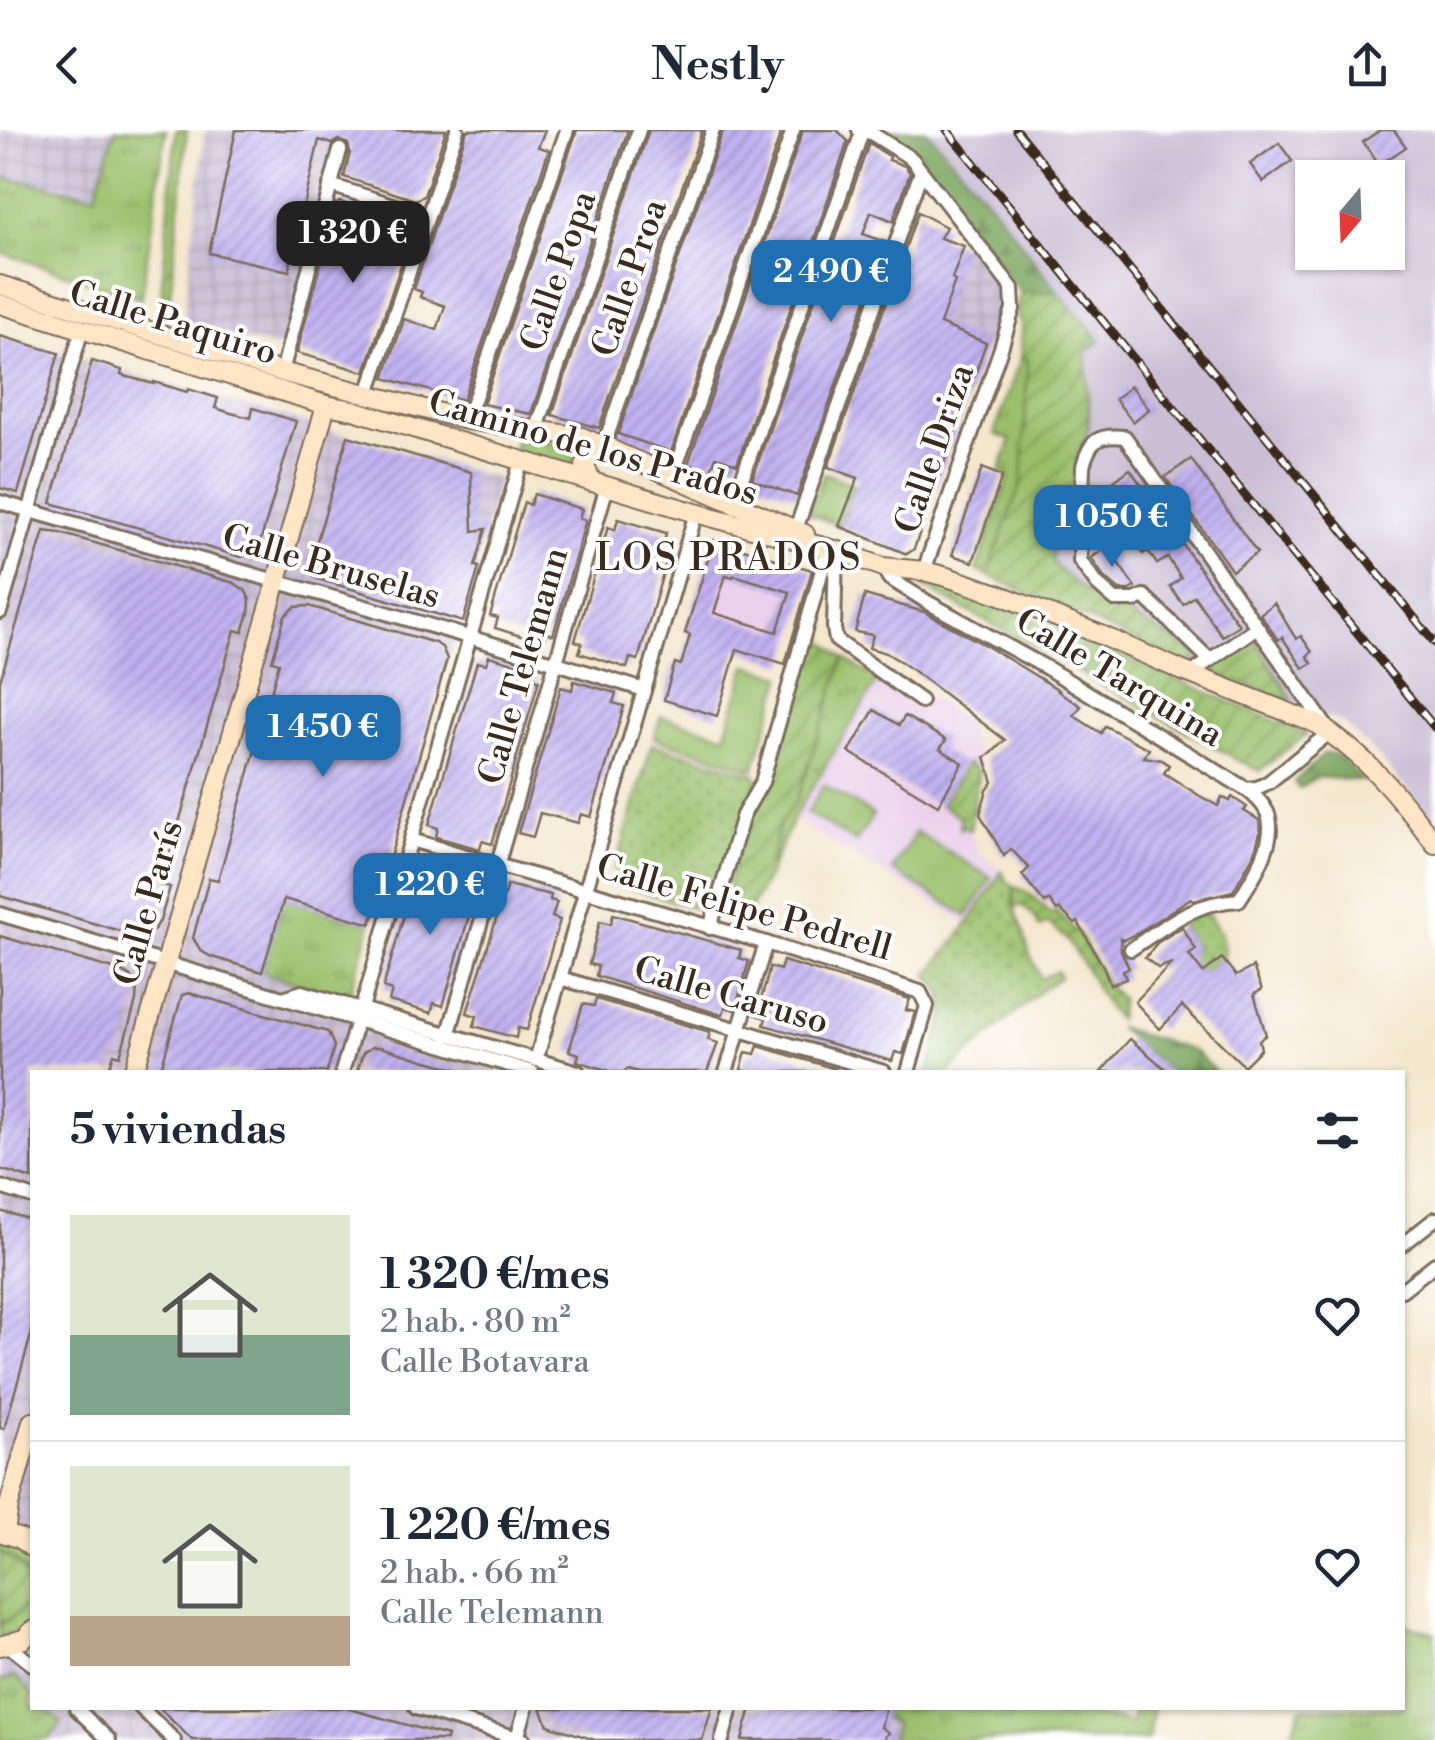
<!DOCTYPE html>
<html lang="es">
<head>
<meta charset="utf-8">
<style>
  :root { --surface:#fff; --page:#f2f2f3; --text:#1f2937; --muted:#747a83; --line:#e0e1e3; --accent:#1f6fb2 }
  body { margin:0; font-family:"Libre Bodoni",serif; background:var(--page); color:var(--text); height:100vh; display:flex; flex-direction:column; font-size:38px; white-space:nowrap }
  * { box-sizing:border-box; margin:0 }
  p { font-size:32px; color:var(--muted) }
  .icon { flex:none; width:55px; height:55px; fill:none; stroke:currentColor; stroke-width:2; stroke-linecap:round; stroke-linejoin:round }
  .map { position:relative; flex:1; overflow:hidden }
  .drawer { position:absolute; left:30px; top:940px; width:1375px; height:640px; display:flex; flex-direction:column; background:var(--surface); border-radius:0px; box-shadow:0 2px 8px #0004 }
  .drawer>* { flex:none }
  .needle { width:65px; rotate:199deg }
  .controls { position:absolute; left:1295px; top:30px; display:grid; gap:20px }
  .controls a { display:grid; place-items:center; width:110px; height:110px; border-radius:0px; background:var(--surface); box-shadow:0 2px 8px #0004; font-size:50px }
  .price { position:absolute; translate:-50% -85px; padding:0 22px; border-radius:20px; background:var(--accent); color:#fff; font-size:32px; line-height:65px; filter:drop-shadow(0 2px 5px #0008) }
  .price::after { content:''; position:absolute; left:50%; top:60px; width:30px; height:22px; margin-left:-15px; background:inherit; clip-path:polygon(0 0,100% 0,50% 100%) }
  .price.current { background:#222; color:#fff }
  ul { padding:0; list-style:none }
  li { display:flex; align-items:center; gap:30px; height:250px; padding:0 40px }
  li+li { border-top:2px solid var(--line) }
  li span { display:grid; place-items:center; flex:none; width:280px; height:200px; border-radius:0px; color:#555 }
  li>.icon { margin-inline-start:auto }
  span .icon { width:120px; height:120px; fill:#fffc; stroke-width:1 }
  li b { font-size:42px }
  h2 { display:flex; justify-content:space-between; align-items:center; height:120px; padding:0 40px; font-size:42px }
  header { display:flex; justify-content:space-between; align-items:center; height:130px; padding:0 40px; background:var(--surface); font-size:45px; font-weight:700 }
  .map>svg:first-child { display:block }
</style>
</head>
<body>
<header><svg class="icon" aria-label="back" viewBox="0 0 24 24"><path d="M15 5l-7 7 7 7"/></svg>Nestly<svg class="icon" aria-label="share" viewBox="0 0 24 24"><path d="M12 15V3M7 8l5-5 5 5M5 13v7h14v-7"/></svg></header>
<div class="map">
<svg width="1435" height="1610" viewBox="0 0 1435 1610">
  <defs>
    <pattern id="industrial-grid" width="8" height="8" patternUnits="userSpaceOnUse" patternTransform="scale(2.5)"><rect width="8" height="8" fill="#cbbfd5"/><path d="M0 4h8M4 0v8" fill="none" stroke="#afa4b6"/></pattern>
    <pattern id="grass-tufts" width="24" height="20" patternUnits="userSpaceOnUse" patternTransform="scale(2.5)"><rect width="24" height="20" fill="#9ac06b"/><path d="M3 7l-1-3M5 7V3M7 7l1-3M15 17l-1-3M17 17v-4M19 17l1-3" fill="none" stroke="#7f9c57"/></pattern>
    <pattern id="forest-firs" width="22" height="20" patternUnits="userSpaceOnUse" patternTransform="scale(2.5)"><rect width="22" height="20" fill="#7ba65f"/><path d="M5 1l3.5 6h-7zM16 11l3.5 6h-7z" fill="#66874e"/></pattern>
    <pattern id="park-dots" width="8" height="8" patternUnits="userSpaceOnUse" patternTransform="scale(2.5)"><rect width="8" height="8" fill="#9ac06b"/><path d="M2 2h.1M6 6h.1" fill="none" stroke="#7f9c57" stroke-width="1.8" stroke-linecap="round"/></pattern>
    <pattern id="garden-furrows" width="10" height="10" patternUnits="userSpaceOnUse" patternTransform="scale(2.5)"><rect width="10" height="10" fill="#9ac06b"/><path d="M-1 1l2-2M0 10L10 0M9 11l2-2" fill="none" stroke="#7f9c57"/></pattern>
    <pattern id="building-hatch" width="6" height="6" patternUnits="userSpaceOnUse" patternTransform="scale(2.5)"><rect width="6" height="6" fill="#c1b2f2"/><path d="M-1 1l2-2M0 6l6-6M5 7l2-2" fill="none" stroke="#9e91c3"/></pattern>
  </defs>
  <rect width="100%" height="100%" fill="#fff"/>
  <filter id="ink" filterUnits="userSpaceOnUse"><feTurbulence type="fractalNoise" baseFrequency=".01" numOctaves="2"/><feDisplacementMap in="SourceGraphic" scale="20" xChannelSelector="R" yChannelSelector="G"/><feConvolveMatrix kernelMatrix="1 2 1 2 8 2 1 2 1" color-interpolation-filters="sRGB"/></filter>
  <filter id="wash" filterUnits="userSpaceOnUse"><feTurbulence type="fractalNoise" baseFrequency=".0048" numOctaves="4" result="noise"/><feDisplacementMap in="SourceGraphic" scale="40" xChannelSelector="R" yChannelSelector="G"/><feGaussianBlur stdDeviation="2.25" result="paint"/><feColorMatrix in="noise" values="0 0 0 0 0 0 0 0 0 0 0 0 0 0 0 0 0 1.4 0 .05"/><feComposite in="paint" operator="in"/></filter>
  <g filter="url(#wash)">
    <rect width="100%" height="100%" fill="#f4e7ce"/>
    <g fill="#ebd1eb">
      <polygon points="714,410 816,441 786,535 685,503"/>
      <polygon points="879,548 916,578 925,564 964,590 980,631 970,700 971,707 979,722 1002,741 968,794 793,689"/>
    </g>
    <g fill="url(#industrial-grid)">
      <polygon points="0,0 114,0 73,145 0,122"/>
      <polygon points="205,0 342,0 284,220 183,194"/>
      <polygon points="966,112 1004,160 1004,165 950,318 845,278 896,131 951,149"/>
      <polygon points="0,206 499,349 475,435 479,437 463,492 447,529 344,879 557,942 32,942 32,1578 886,1578 883,1589 896,1593 891,1610 0,1610"/>
    </g>
    <path fill="#cbbfd5" fill-rule="evenodd" d="M926,0h509v693l-57,-67 -35,-33 -158,-60 -198,-88 30,-75 11,-140 -7,-3v-33l-6,-14 6,-17 36,-2 -64,-85zM1312,48h76v74h-76z"/>
    <g fill="url(#grass-tufts)" stroke="#6a7544" stroke-width="2.5">
      <polygon points="115,0 166,0 141,169 0,122 0,47 95,65"/>
      <polygon points="176,0 187,0 170,166 161,165"/>
      <polygon points="1021,227 1028,229 1022,351 987,445 976,440 1009,345 1000,341 1011,310 994,304"/>
      <polygon points="516,308 560,312 582,317 574,329 574,338 513,320"/>
      <polygon points="824,343 855,355 839,396 808,383"/>
      <polygon points="844,528 878,550 793,689 769,743 779,695 797,670"/>
      <polygon points="284,769 371,794 350,862 341,866 262,842"/>
      <path d="M0,1410l25,11 7,8v60l-10,11 -22,9v-16c23,-7 39,-37 21,-57 -6,-6 -14,-10 -21,-13z"/>
      <polygon points="1403,1494 1435,1503 1435,1610 1289,1610 1301,1578 1402,1578"/>
      <polygon points="16,1547 32,1564 32,1578 46,1578 62,1594 47,1610 0,1610 0,1551"/>
      <polygon points="886,1578 1056,1578 1131,1593 1135,1578 1153,1578 1148,1610 891,1610 896,1593 883,1589"/>
    </g>
    <g fill="url(#forest-firs)" stroke="#5b683e" stroke-width="2.5">
      <polygon points="880,0 926,0 993,76 1058,162 1021,163 916,28"/>
      <polygon points="1325,623 1335,624 1364,651 1316,647 1299,659 1294,652"/>
      <polygon points="1117,897 1194,921 1216,942 1169,942"/>
    </g>
    <g fill="url(#park-dots)" stroke="#6a7544" stroke-width="2.5">
      <polygon points="652,614 755,644 758,650 710,783 623,756 627,743 615,740"/>
      <polygon points="1002,741 1006,750 1014,756 1013,774 1023,800 1029,823 1041,849 1057,841 1060,847 1042,859 948,942 928,942 945,883 942,862 928,845 968,794"/>
      <polygon points="1208,784 1221,804 1225,825 1203,843 1184,829 1196,819 1180,795 1197,785"/>
    </g>
    <g fill="url(#garden-furrows)" stroke="#6a7544" stroke-width="2.5">
      <polygon points="1058,162 1100,210 1086,222 1089,293 1078,331 1075,373 1059,393 1052,414 1052,431 1060,441 1079,457 1186,517 1197,525 1196,531 1185,533 987,445 1022,351 1028,230 1021,227 1021,194 1015,180 1021,163"/>
      <polygon points="826,447 824,511 844,528 797,670 779,695 769,743 750,779 751,792 726,784 722,779 723,771 748,687 767,654"/>
      <polygon points="925,449 1022,484 1307,604 1259,641 922,456"/>
      <polygon points="1255,510 1292,569 1289,571 1216,544 1214,540 1215,536"/>
      <polygon points="967,633 979,641 970,700 963,696 960,699 960,687 941,675"/>
      <path d="M1014,756l15,7 22,20 5,-2 23,23 29,53 13,12 -3,21c-28,-30 -35,-74 -70,-97l-9,4 -6,-12 -11,-10 -7,2z"/>
      <path d="M0,1423c37,13 39,59 0,70z"/>
    </g>
    <g fill="#9ac06b" stroke="#6a7544" stroke-width="2.5">
      <polygon points="747,535 783,546 754,639 654,608 661,586 725,605"/>
      <polygon points="824,655 873,685 856,712 807,683"/>
      <polygon points="916,702 991,748 967,786 892,740"/>
    </g>
    <g id="blocks">
      <g fill="url(#building-hatch)" fill-rule="evenodd">
        <polygon points="236,0 446,0 424,66 415,70 344,47 350,22 348,14 338,10 332,14 319,10 289,141 209,123"/>
        <polygon points="467,0 545,0 538,17 549,20 463,270 384,248 404,189 437,200 445,176 420,167 422,162 414,159"/>
        <polygon points="577,0 628,0 531,284 483,274"/>
        <polygon points="649,0 702,0 599,298 552,285"/>
        <polygon points="723,0 782,0 671,322 618,304"/>
        <polygon points="803,0 837,0 848,11 737,334 716,327 710,342 688,334"/>
        <polygon points="1380,0 1394,0 1406,17 1379,35 1363,12"/>
        <polygon points="869,13 890,27 889,30 905,36 910,43 893,91 871,82 863,104 886,112 797,366 752,350"/>
        <polygon points="1279,13 1292,31 1263,52 1250,34"/>
        <polygon points="340,72 404,93 412,102 365,242 297,223 336,74"/>
        <polygon points="918,82 946,97 940,108 964,116 952,149 955,151 940,194 986,213 914,419 907,424 839,396 858,348 828,337"/>
        <polygon points="0,206 59,223 18,363 0,358"/>
        <polygon points="92,231 122,240 121,245 154,254 154,252 187,262 188,259 218,268 215,278 231,283 251,288 253,278 296,291 257,423 241,427 51,373"/>
        <polygon points="1131,256 1149,279 1133,292 1115,269"/>
        <polygon points="348,306 471,342 473,401 486,399 475,436 479,437 463,492 318,449 308,441"/>
        <polygon points="1191,329 1257,423 1232,441 1165,347"/>
        <polygon points="982,338 1002,346 973,432 952,425"/>
        <polygon points="1130,339 1239,495 1222,506 1194,466 1183,474 1170,457 1181,448 1168,428 1157,434 1148,421 1143,424 1119,393 1134,382 1114,351"/>
        <polygon points="534,364 582,379 579,388 586,390 553,505 546,503 543,513 495,498 498,488 490,486 524,372 530,375"/>
        <polygon points="618,389 666,403 664,413 671,415 638,530 630,528 627,538 579,523 582,513 575,511 608,397 615,400"/>
        <polygon points="44,401 60,403 234,453 245,460 250,470 249,483 243,502 235,500 161,754 170,757 160,791 153,801 145,805 127,803 0,766 0,551"/>
        <path d="M714,410l98,30 -27,94 -48,-15 -20,67 -53,-16 11,-37 6,2 9,-30 -5,-2zM726,445l7,2 1,-2 56,17 -13,40 -63,-19z"/>
        <polygon points="1107,417 1135,457 1130,460 1119,460 1104,447 1091,428"/>
        <polygon points="865,465 924,482 990,518 1059,560 1058,561 1081,576 1074,586 1101,603 1105,596 1149,619 1144,627 1162,630 1169,635 1164,643 1200,666 1218,676 1222,667 1230,671 1232,667 1247,677 1244,681 1259,690 1260,703 1254,724 1233,761 1194,770 1191,768 1136,804 1123,810 1120,808 1121,821 1129,838 1123,840 1126,849 1110,855 1104,838 1078,792 1075,794 1060,779 1057,781 1049,770 1045,773 1022,745 1029,738 1011,719 1004,726 980,684 987,660 993,652 985,627 992,623 1005,610 903,533 886,523 869,518 873,505 855,502"/>
        <polygon points="1274,473 1296,509 1301,506 1312,522 1307,526 1312,533 1303,538 1282,507 1278,510 1260,484"/>
        <polygon points="309,476 435,513 442,517 447,529 371,794 284,769 262,842 212,827 201,821 193,808 209,748 218,750 248,645 279,533 272,531 285,486 295,477"/>
        <polygon points="489,526 532,538 530,548 539,550 492,714 482,711 480,719 436,707 438,698 429,695 477,532 486,534"/>
        <polygon points="574,551 616,563 613,573 624,576 591,687 581,684 578,693 540,683 533,707 518,703 561,557 572,560"/>
        <polygon points="874,580 899,595 905,586 946,610 940,619 963,633 938,675 849,622"/>
        <polygon points="427,734 445,740 447,734 467,741 466,745 473,747 468,763 475,765 443,876 434,873 431,883 389,871 392,861 383,858 415,747 423,750"/>
        <polygon points="507,755 551,765 550,770 557,772 552,787 560,790 527,900 518,898 516,908 474,896 477,886 467,883"/>
        <polygon points="613,784 741,820 739,828 749,831 735,880 725,877 723,884 716,883 596,846 598,836 589,834 600,791 611,794"/>
        <polygon points="1182,797 1196,820 1189,825 1203,843 1222,828 1236,846 1253,837 1262,860 1254,864 1266,905 1259,910 1261,919 1244,936 1182,876 1160,899 1135,872 1172,833 1158,838 1145,828 1157,813"/>
        <polygon points="0,806 120,841 131,847 137,858 136,871 120,926 114,924 108,942 32,942 32,1049 0,1039"/>
        <polygon points="783,831 910,869 906,880 915,882 903,924 895,922 892,931 764,895 766,888 756,885 765,856 770,837 780,840"/>
        <polygon points="189,863 328,902 334,916 327,942 160,942 182,865"/>
        <polygon points="596,869 710,902 708,910 718,913 707,942 639,942 627,939 625,942 613,942 577,931 579,924 569,921 583,874 594,876"/>
        <polygon points="1130,909 1169,942 1101,942"/>
        <polygon points="758,916 836,939 836,942 748,942 741,940 746,922 755,924"/>
        <polygon points="372,917 380,917 427,931 457,939 457,942 357,942 363,923"/>
        <polygon points="0,1081 32,1090 32,1202 4,1299 0,1298"/>
        <polygon points="159,1578 346,1578 447,1606 446,1610 192,1610"/>
        <polygon points="541,1578 712,1578 702,1610 595,1610 548,1595"/>
        <polygon points="751,1578 886,1578 881,1597 889,1603 885,1606 885,1610 742,1610"/>
      </g>
    </g>
  </g>
  <g filter="url(#ink)">
    <use href="#blocks" fill-opacity="0" stroke="#7c6c5c" stroke-width="2.5"/>
    <g fill="none" stroke-linecap="round" stroke-linejoin="round">
      <g stroke="#7c6c5c" stroke-width="18">
        <g id="street">
          <polyline points="859,0 871,3 912,29 1012,158 1013,179 1001,218 924,441"/>
          <polyline points="330,55 427,86"/>
          <polyline points="282,242 340,20"/>
          <polyline points="368,263 457,0"/>
          <polyline points="467,290 567,0"/>
          <polyline points="536,301 639,0"/>
          <polyline points="604,315 713,0"/>
          <polyline points="673,345 793,0"/>
          <path d="M0,372c215,63 431,121 644,188"/>
          <polyline points="734,372 862,2"/>
          <polyline points="796,399 921,42"/>
          <polyline points="836,420 834,498 836,510 921,571"/>
          <path d="M883,437l6,11 40,25 118,65 199,121c9,7 16,13 21,23 12,27 -14,66 -28,88 -48,3 -70,24 -108,49"/>
          <polyline points="0,482 82,199"/>
          <polyline points="1210,530 1257,497"/>
          <path d="M1191,544l19,-14 -66,-64 -9,4h-20l-18,-16 -17,-23 3,-95c7,-26 15,-32 42,-29l205,295 -61,50 -12,6 -11,1"/>
          <polyline points="411,710 766,813 920,862 927,876 908,942"/>
          <polyline points="0,784 532,942"/>
          <polyline points="710,798 743,685 762,652 828,419"/>
          <polyline points="560,848 884,942"/>
          <polyline points="283,868 302,862 578,942"/>
          <polyline points="361,881 521,332"/>
          <polyline points="448,906 607,356"/>
          <polyline points="536,930 696,383"/>
          <polyline points="342,942 357,891"/>
          <polyline points="726,942 766,813"/>
          <polyline points="0,1057 32,1067"/>
          <polyline points="1402,1115 1435,1089"/>
          <polyline points="1402,1160 1435,1134"/>
          <polyline points="8,1515 32,1534"/>
          <polyline points="76,1578 109,1610"/>
          <polyline points="141,1578 174,1610"/>
          <polyline points="416,1578 524,1610"/>
          <polyline points="517,1608 526,1578"/>
          <polyline points="722,1610 731,1578"/>
        </g>
      </g>
      <g stroke="#7c6c5c" stroke-width="22">
        <g id="secondary">
          <polyline points="0,155 285,243 467,290 582,307 805,404"/>
          <path d="M0,174l326,101 27,5 343,103 146,39 41,15 41,4 23,6 51,17 103,41 82,36 132,52c49,30 86,75 120,121"/>
          <polyline points="592,352 585,336 590,323 610,318"/>
          <polyline points="134,942 272,468 326,275"/>
          <polyline points="0,1402 21,1409 32,1418"/>
          <polyline points="5,1403 9,1375 32,1292"/>
          <polyline points="0,1516 24,1509 32,1501"/>
        </g>
      </g>
      <use href="#street" stroke="#fff" stroke-width="12"/>
      <use href="#secondary" stroke="#fde5c5" stroke-width="18"/>
      <g stroke="#3b2a1e" stroke-width="9">
        <g id="rail">
          <polyline points="947,0 1435,598"/>
          <polyline points="1016,0 1435,513"/>
        </g>
      </g>
      <use href="#rail" stroke="#fff" stroke-width="5" stroke-dasharray="15" stroke-linecap="butt"/>
    </g>
  </g>
  <g text-anchor="middle" dominant-baseline="central" stroke-width="8" stroke-linejoin="round" paint-order="stroke">
    <g font-size="35" fill="#3b2a1e" stroke="#fff">
      <text transform="translate(559 141) rotate(-71)">Calle Popa</text>
      <text transform="translate(630 148) rotate(-71)">Calle Proa</text>
      <text transform="translate(173 193) rotate(17)">Calle Paquiro</text>
      <text transform="translate(593 318) rotate(16)">Camino de los Prados</text>
      <text transform="translate(935 319) rotate(-71)">Calle Driza</text>
      <text transform="translate(331 437) rotate(16)">Calle Bruselas</text>
      <text transform="translate(524 536) rotate(-74)">Calle Telemann</text>
      <text transform="translate(1119 548) rotate(31)">Calle Tarquina</text>
      <text transform="translate(149 773) rotate(-74)">Calle París</text>
      <text transform="translate(744 778) rotate(16)">Calle Felipe Pedrell</text>
      <text transform="translate(731 866) rotate(16)">Calle Caruso</text>
    </g>
    <g font-size="38" letter-spacing="2.5" fill="#3b2a1e" stroke="#fff">
      <text x="729" y="428">LOS PRADOS</text>
    </g>
  </g>
</svg>
<div class="controls">
<a><svg class="needle" viewBox="-14 -14 28 28"><path d="M0-13l5 13h-10z" fill="#e53935"/><path d="M0 13l5-13h-10z" fill="#747a83"/></svg></a>
</div>
<b class="price current" style="left:353px;top:156px">1 320 €</b>
<b class="price" style="left:831px;top:195px">2 490 €</b>
<b class="price" style="left:1112px;top:440px">1 050 €</b>
<b class="price" style="left:323px;top:650px">1 450 €</b>
<b class="price" style="left:430px;top:808px">1 220 €</b>
<section class="drawer">
<h2>5 viviendas<svg class="icon" aria-label="filters" viewBox="0 0 24 24"><path d="M4 7h16M4 17h16"/><circle cx="9" cy="7" r="2"/><circle cx="15" cy="17" r="2"/></svg></h2>
<ul>
<li><span style="background:linear-gradient(#dfe7d0 60%,#7fa58c 0)"><svg class="icon" aria-label="home" viewBox="0 0 24 24"><path d="M3 11l9-7 9 7M6 9v11h12V9"/></svg></span><div><b>1 320 €/mes</b><p>2 hab. · 80 m²</p><p>Calle Botavara</p></div><svg class="icon" aria-label="heart" viewBox="0 0 24 24"><path d="M12 20l-8-8c-3-5 5-10 8-4 3-6 11-1 8 4z"/></svg></li>
<li><span style="background:linear-gradient(#dfe7d0 75%,#b9a48a 0)"><svg class="icon" aria-label="home" viewBox="0 0 24 24"><path d="M3 11l9-7 9 7M6 9v11h12V9"/></svg></span><div><b>1 220 €/mes</b><p>2 hab. · 66 m²</p><p>Calle Telemann</p></div><svg class="icon" aria-label="heart" viewBox="0 0 24 24"><path d="M12 20l-8-8c-3-5 5-10 8-4 3-6 11-1 8 4z"/></svg></li>
</ul>
</section>
</div>
</body>
</html>
